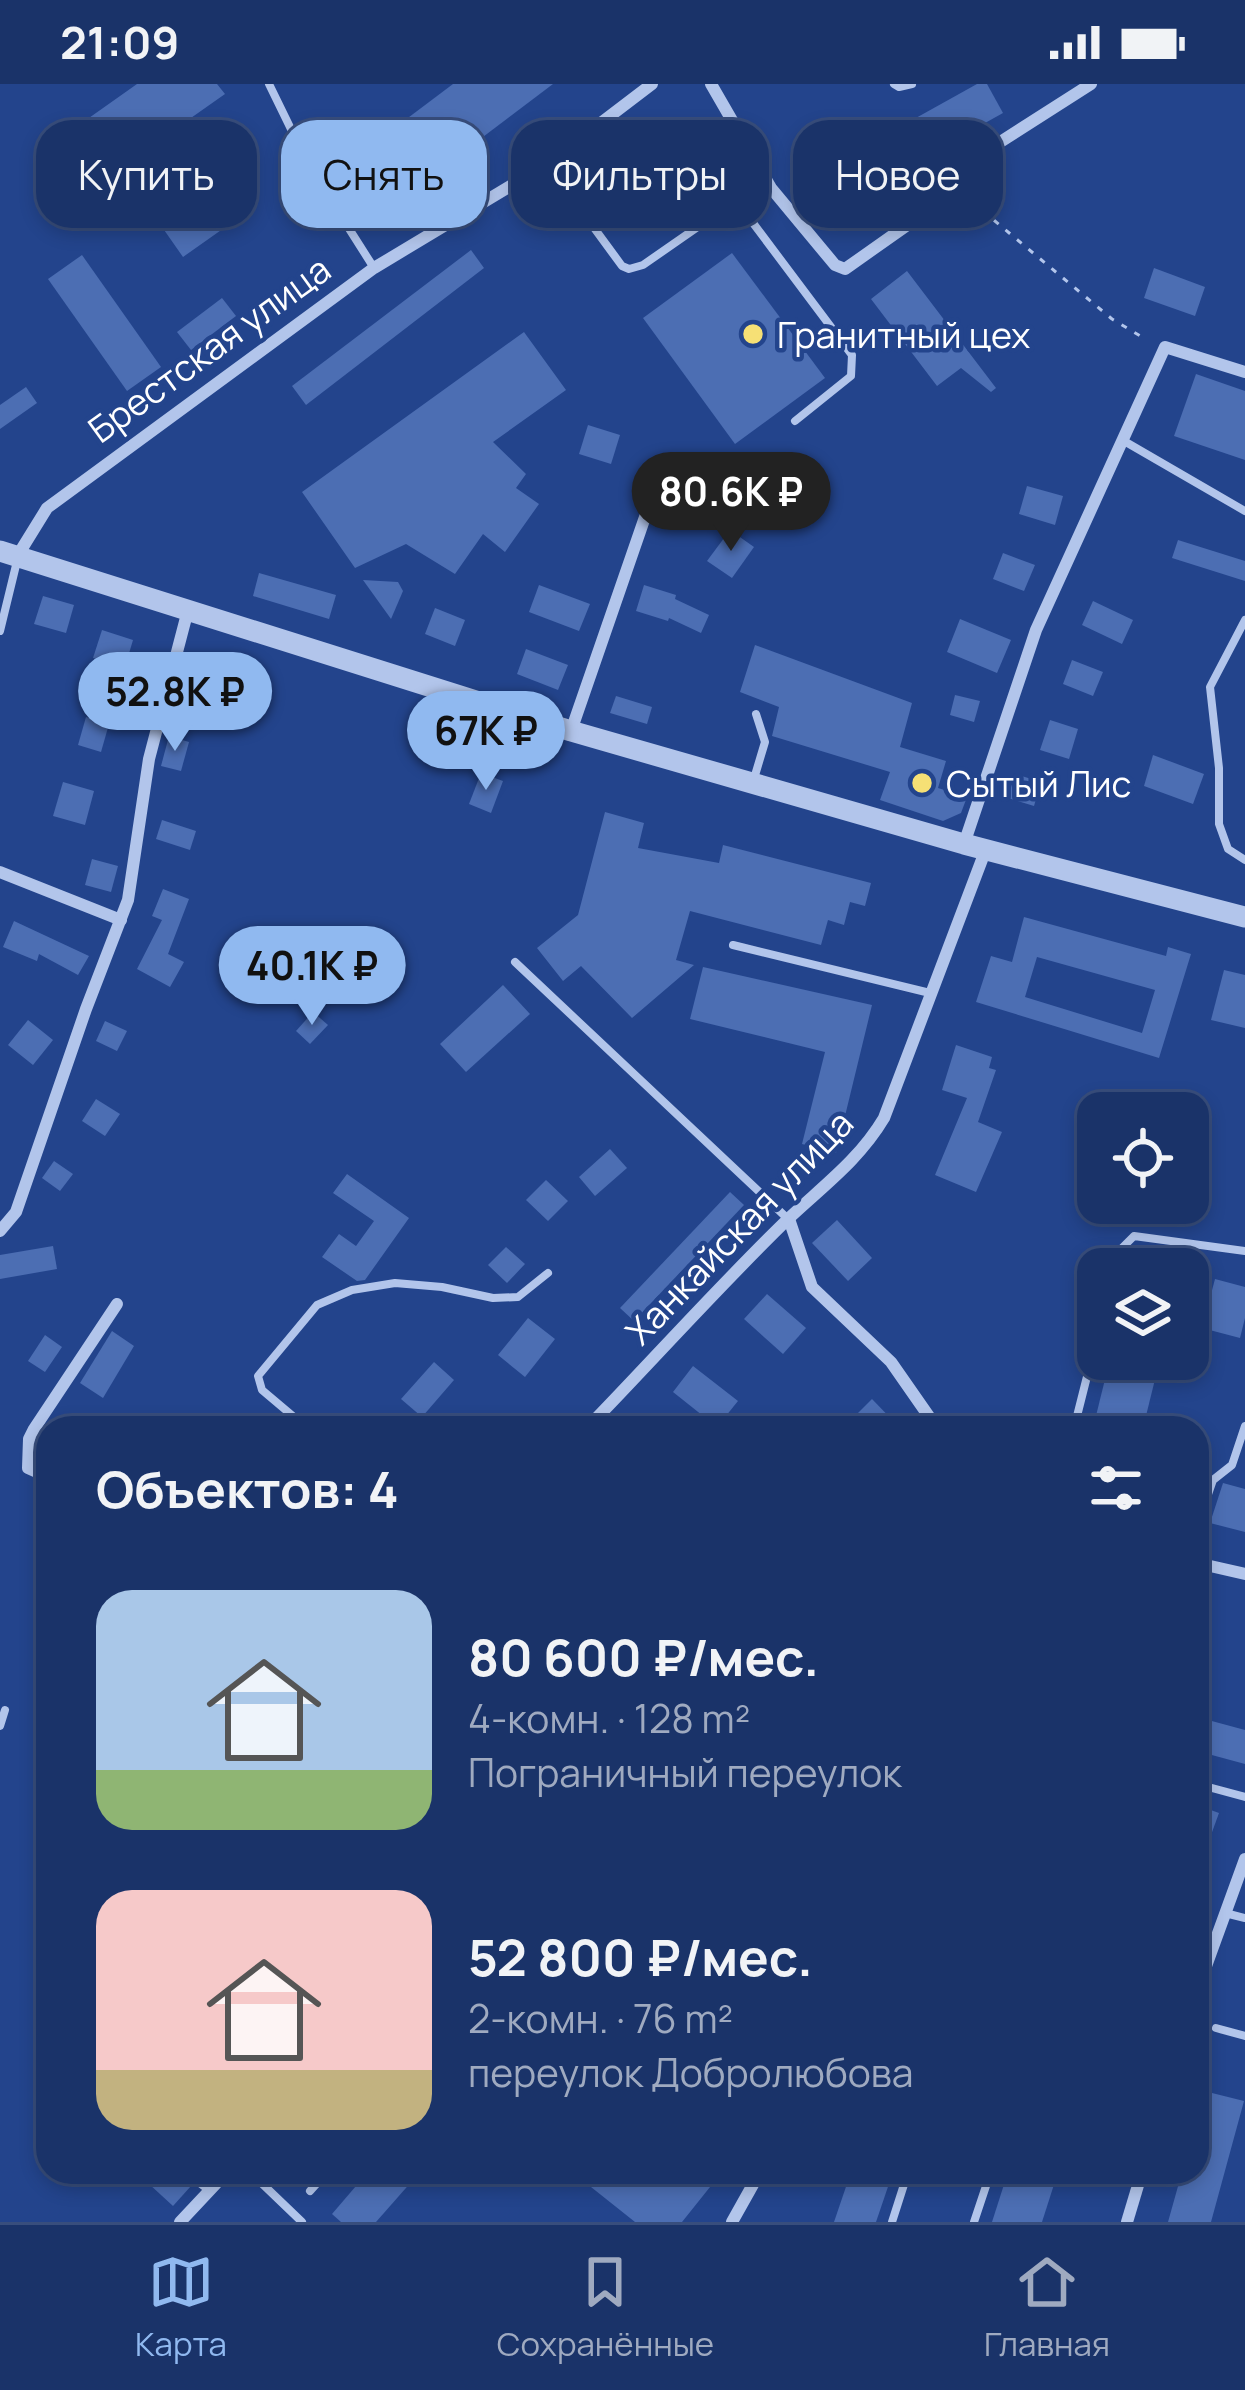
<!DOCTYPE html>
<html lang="ru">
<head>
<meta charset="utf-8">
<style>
  :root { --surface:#1a3369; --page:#273f71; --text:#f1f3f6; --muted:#9faac0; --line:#384e7d; --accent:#90b9f0 }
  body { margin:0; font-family:Manrope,sans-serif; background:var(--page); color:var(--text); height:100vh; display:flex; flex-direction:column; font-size:45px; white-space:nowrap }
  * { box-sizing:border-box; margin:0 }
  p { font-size:39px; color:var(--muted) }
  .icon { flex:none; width:66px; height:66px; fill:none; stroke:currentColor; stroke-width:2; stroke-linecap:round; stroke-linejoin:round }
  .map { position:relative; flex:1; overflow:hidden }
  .panel { position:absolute; left:36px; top:1332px; width:1173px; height:768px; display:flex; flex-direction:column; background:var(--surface); border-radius:36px; box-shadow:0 6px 18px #0003,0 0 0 3px var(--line) }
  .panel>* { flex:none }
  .guide { position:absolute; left:36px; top:36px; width:1173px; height:108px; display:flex; gap:24px }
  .buttons { position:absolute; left:1077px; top:1008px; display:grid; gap:24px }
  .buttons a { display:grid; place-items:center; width:132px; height:132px; border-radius:24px; background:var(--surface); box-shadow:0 6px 18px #0003,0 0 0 3px var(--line); font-size:60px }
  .price { position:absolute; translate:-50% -102px; padding:0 27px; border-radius:42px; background:var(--accent); color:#111; font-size:39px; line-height:78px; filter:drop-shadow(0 3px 6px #0008) }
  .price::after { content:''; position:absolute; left:50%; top:72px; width:36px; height:27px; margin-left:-18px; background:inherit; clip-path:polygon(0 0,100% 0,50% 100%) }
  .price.on { background:#222; color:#fff }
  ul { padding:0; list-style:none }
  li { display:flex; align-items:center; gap:36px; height:300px; padding:0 60px }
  li span { display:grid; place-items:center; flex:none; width:336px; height:240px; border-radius:36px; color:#555 }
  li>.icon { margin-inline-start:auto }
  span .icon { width:144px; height:144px; fill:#fffc; stroke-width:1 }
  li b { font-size:51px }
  h2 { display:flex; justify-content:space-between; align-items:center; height:144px; padding:0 60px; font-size:51px }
  .chip { padding:0 42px; border-radius:36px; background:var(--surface); box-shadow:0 6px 18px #0003,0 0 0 3px var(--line); font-size:42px; line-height:108px }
  .chip.on { background:var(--accent); color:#111 }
  .status { display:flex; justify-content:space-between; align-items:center; height:84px; padding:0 60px; background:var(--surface); direction:ltr }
  .status svg { height:33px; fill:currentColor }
  .dock { display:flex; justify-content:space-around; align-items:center; height:168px; border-top:3px solid var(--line); background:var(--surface); font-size:33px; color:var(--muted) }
  .dock a { display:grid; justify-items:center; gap:6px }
  .dock .on { color:var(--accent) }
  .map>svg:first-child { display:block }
</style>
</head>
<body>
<div class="status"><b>21:09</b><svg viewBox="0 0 49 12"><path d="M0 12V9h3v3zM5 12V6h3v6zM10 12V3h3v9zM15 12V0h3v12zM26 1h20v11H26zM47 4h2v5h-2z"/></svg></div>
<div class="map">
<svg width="1245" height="2138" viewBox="0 0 1245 2138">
  <rect width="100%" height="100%" fill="#23448c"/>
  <g fill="#4c6eb3" fill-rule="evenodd">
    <polygon points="137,0 217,0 225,10 171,48 234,137 183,173 113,73 105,78 79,41"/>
    <polygon points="453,0 553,0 393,121 356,73"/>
    <polygon points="977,0 987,0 1003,29 827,127 808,94"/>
    <polygon points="471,166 484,184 306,321 292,302"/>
    <polygon points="732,169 825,294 735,360 643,234"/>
    <polygon points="82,171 161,283 127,307 48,195"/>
    <polygon points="1154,184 1205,203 1195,232 1144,214"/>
    <polygon points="907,187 996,304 991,308 961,284 937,302 871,215"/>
    <polygon points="222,214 236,232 191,266 177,248"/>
    <polygon points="524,248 566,306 493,358 526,390 516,404 539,420 505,468 483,450 455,490 406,460 355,484 302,408"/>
    <polygon points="1196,290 1245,307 1245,376 1174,352"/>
    <polygon points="26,303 37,319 0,345 0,321"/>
    <polygon points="588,341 620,351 611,380 579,370"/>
    <polygon points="1027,402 1063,412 1055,441 1019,430"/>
    <polygon points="730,446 754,463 732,494 707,477"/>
    <polygon points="1178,456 1245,477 1245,497 1172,474"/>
    <polygon points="1003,469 1035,481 1024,507 993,495"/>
    <polygon points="259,489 336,511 329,535 253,512"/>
    <polygon points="363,496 398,498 403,507 391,535"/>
    <polygon points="539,501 590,520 579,547 529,528"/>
    <polygon points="644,501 676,511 675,515 709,531 701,549 669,534 668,537 636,527"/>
    <polygon points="43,512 74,521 66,549 34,540"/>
    <polygon points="1093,517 1133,536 1122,560 1082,541"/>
    <polygon points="435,524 465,536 455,562 425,550"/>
    <polygon points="960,535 1011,556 997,589 947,568"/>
    <polygon points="102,546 133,556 125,583 93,574"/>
    <polygon points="755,561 912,619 900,663 946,677 938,704 967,713 961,729 943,737 880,716 890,688 772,652 779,623 740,608"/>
    <polygon points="526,565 568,581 558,606 517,590"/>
    <polygon points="1072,576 1103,588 1093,612 1063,600"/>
    <polygon points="227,578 252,584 245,611 220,605"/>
    <polygon points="193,584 215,591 209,610 187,604"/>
    <polygon points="955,611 980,617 974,638 950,631"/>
    <polygon points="616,612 652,623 647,640 610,629"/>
    <polygon points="86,633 109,640 101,668 78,661"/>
    <polygon points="1050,636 1078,645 1069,675 1040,666"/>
    <polygon points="169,652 189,658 181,687 161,682"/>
    <polygon points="1153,671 1204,690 1193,720 1144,702"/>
    <polygon points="481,689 503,697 491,729 469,720"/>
    <polygon points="1015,690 1041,698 1034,722 1008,714"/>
    <polygon points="63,698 94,707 85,741 53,732"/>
    <polygon points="605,728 644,739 638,764 719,779 723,761 871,799 865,822 850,818 844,841 828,836 821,861 690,827 676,876 694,881 632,934 581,882 563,897 537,864 578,831"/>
    <polygon points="162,736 196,747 190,766 156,755"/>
    <polygon points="92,775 118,782 111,808 85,801"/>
    <polygon points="163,805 189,815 168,870 184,878 170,903 137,885 162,836 152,832"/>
    <path d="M1024,833l142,39 2,-9 23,7 -32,104 -183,-56 15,-46 21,6zM1037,873l118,33 -13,43 -117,-36z"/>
    <polygon points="14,837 89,872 78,891 39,870 37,877 3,863"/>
    <polygon points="703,883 872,921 836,1069 802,1060 825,968 690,935"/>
    <polygon points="1224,886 1245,891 1245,944 1211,936"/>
    <polygon points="503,901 530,930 466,988 440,960"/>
    <polygon points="313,928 328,941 310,960 296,947"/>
    <polygon points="28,936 53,956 33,981 8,961"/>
    <polygon points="105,937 127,947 117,967 96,957"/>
    <polygon points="956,961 992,973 989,984 996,986 978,1038 1002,1048 976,1108 935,1091 967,1014 942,1006"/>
    <polygon points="96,1015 120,1030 105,1052 82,1037"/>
    <polygon points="1095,1038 1098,1039 1098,1108 1074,1100"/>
    <polygon points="610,1065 627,1084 595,1112 579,1093"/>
    <polygon points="54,1077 73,1090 60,1107 42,1094"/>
    <polygon points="347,1090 409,1134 365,1196 357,1197 322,1173 339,1150 356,1162 374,1137 333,1109"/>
    <polygon points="546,1096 568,1117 548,1137 526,1116"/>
    <polygon points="730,1108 744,1121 634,1237 620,1224"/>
    <polygon points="837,1136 872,1174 848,1197 812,1159"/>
    <polygon points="53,1162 57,1185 0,1195 0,1171"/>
    <polygon points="506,1163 525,1180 507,1199 488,1181"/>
    <polygon points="1215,1195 1245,1203 1245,1234 1240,1254 1202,1244"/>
    <polygon points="767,1210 806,1244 783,1270 744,1235"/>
    <polygon points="528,1234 555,1255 525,1293 498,1271"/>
    <polygon points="112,1247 134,1262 103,1314 80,1299"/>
    <polygon points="45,1251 62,1263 45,1288 28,1277"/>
    <polygon points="1110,1275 1160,1275 1143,1344 1093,1344"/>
    <polygon points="434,1278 454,1296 422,1333 401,1315"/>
    <polygon points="693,1282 738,1317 717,1343 673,1308"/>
    <polygon points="872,1315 900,1344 861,1344 852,1335"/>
    <polygon points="1223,1399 1245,1405 1245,1448 1210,1439"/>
    <polygon points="1197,1633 1245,1646 1245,1680 1197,1667"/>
    <polygon points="1197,1721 1219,1729 1199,1784 1197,1783"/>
    <polygon points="1204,2007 1244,2017 1211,2138 1168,2138 1182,2088 1197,2088 1197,2032"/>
    <polygon points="136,2088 177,2088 191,2102 173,2122"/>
    <polygon points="368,2088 420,2088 376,2138 341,2138 332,2130"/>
    <polygon points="603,2088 629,2088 646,2102 658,2088 722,2088 682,2138 635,2138 591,2103"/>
    <polygon points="851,2088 893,2088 876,2138 834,2138"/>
    <polygon points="1008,2088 1058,2088 1042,2138 992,2138"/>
  </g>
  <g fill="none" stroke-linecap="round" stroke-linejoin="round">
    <polyline stroke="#b2c5eb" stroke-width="3" stroke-dasharray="6 9" stroke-linecap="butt" points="971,117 1112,235 1147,256"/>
    <g stroke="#b2c5eb" stroke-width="8">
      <polyline points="269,0 308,80 374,184"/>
      <polyline points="894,0 899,3 912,0"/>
      <polyline points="548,81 622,182 629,185 643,181 725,124 741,125 747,131 852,271 851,292 795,337"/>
      <polyline points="1124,357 1245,427"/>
      <polyline points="1245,536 1210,603 1219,684 1219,740 1228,765 1245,776"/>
      <polyline points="0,547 18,473"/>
      <polyline points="753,698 765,658 756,630"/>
      <polyline points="733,861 930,909"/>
      <polyline points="515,878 787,1134"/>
      <polyline points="1115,1185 1119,1167 1134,1152 1245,1167"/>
      <polyline points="307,1344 262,1306 258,1292 317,1221 352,1206 395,1199 442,1203 493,1214 518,1213 548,1189"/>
      <polyline points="1074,1344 1098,1249"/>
      <polyline points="1197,1442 1213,1396 1232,1381 1245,1342"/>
      <polyline points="0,1642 5,1626"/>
      <polyline points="1197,1700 1245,1713"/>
      <polyline points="1225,1829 1245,1834"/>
      <polyline points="1216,1944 1245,1952"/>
      <polyline points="185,2088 209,2106"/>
      <polyline points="250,2088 302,2138"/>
      <polyline points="310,2107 327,2088"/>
      <polyline points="892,2138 908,2088"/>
      <polyline points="974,2138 986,2102 984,2088"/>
    </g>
    <g stroke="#b2c5eb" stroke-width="12">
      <polyline points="711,0 771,104 835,181 845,185 957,106 994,62 1091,0"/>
      <polyline points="18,471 47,424 374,184 547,80 652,0"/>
      <polyline points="571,647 663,381"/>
      <polyline points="964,760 1036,546 1165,263 1245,288"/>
      <polyline points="0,788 121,836"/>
      <polyline points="789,1135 812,1203 891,1278 937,1344"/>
      <polyline points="0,1147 16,1128 86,925 128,816 149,675 188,526"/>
      <path d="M587,1344c67,-69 132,-142 201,-209 35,-33 71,-59 96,-101l102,-269"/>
      <polyline points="48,1393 28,1384 29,1355 34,1345 117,1220"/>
      <polyline points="1197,1479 1245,1490"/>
      <polyline points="1197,1907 1245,1775"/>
      <polyline points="180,2138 227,2088"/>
      <polyline points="732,2138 760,2088"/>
      <polyline points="1127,2138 1142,2088"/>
    </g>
    <polyline stroke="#b2c5eb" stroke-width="21" points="0,467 571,647 964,760 1245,833"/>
  </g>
  <g fill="#f6e075" stroke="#23448c" stroke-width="4.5">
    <circle cx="753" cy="250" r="12"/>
    <circle cx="922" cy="699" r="12"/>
  </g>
  <g text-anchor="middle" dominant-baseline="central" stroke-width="9" stroke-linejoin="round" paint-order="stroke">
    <g font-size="36" fill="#fff" stroke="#23448c" text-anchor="start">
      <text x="777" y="250">Гранитный цех</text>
      <text x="946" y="699">Сытый Лис</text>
    </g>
    <g font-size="36" fill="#fff" stroke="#23448c">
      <text transform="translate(209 265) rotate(-36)">Брестская улица</text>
      <text transform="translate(739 1143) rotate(-46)">Ханкайская улица</text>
    </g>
  </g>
</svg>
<div class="buttons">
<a><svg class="icon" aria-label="locate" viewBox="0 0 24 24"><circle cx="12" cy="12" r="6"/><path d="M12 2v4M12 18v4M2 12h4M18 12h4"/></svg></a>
<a><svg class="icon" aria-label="layers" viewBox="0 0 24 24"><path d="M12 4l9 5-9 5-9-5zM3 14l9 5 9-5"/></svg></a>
</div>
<b class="price on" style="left:731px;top:470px">80.6K ₽</b>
<b class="price" style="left:175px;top:670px">52.8K ₽</b>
<b class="price" style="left:486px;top:709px">67K ₽</b>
<b class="price" style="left:312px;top:944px">40.1K ₽</b>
<div class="guide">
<a class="chip">Купить</a>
<a class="chip on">Снять</a>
<a class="chip">Фильтры</a>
<a class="chip">Новое</a>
</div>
<section class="panel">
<h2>Объектов: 4<svg class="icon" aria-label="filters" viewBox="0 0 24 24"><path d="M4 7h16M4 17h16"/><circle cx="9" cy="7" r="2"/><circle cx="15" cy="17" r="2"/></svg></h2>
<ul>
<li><span style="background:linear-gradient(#a9c7e8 75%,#8fb573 0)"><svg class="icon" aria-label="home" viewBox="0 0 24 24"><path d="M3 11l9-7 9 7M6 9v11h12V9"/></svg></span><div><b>80 600 ₽/мес.</b><p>4-комн. · 128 m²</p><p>Пограничный переулок</p></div></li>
<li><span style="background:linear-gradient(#f6c9c9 75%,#c2b280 0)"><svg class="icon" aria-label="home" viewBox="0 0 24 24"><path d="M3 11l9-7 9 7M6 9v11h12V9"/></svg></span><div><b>52 800 ₽/мес.</b><p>2-комн. · 76 m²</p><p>переулок Добролюбова</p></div></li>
</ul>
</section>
</div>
<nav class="dock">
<a class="on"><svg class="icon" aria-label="map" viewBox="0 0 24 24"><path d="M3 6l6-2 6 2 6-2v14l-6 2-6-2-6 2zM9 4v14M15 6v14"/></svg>Карта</a>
<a><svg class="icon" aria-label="saved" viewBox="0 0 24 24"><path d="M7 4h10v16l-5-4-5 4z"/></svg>Сохранённые</a>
<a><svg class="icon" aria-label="home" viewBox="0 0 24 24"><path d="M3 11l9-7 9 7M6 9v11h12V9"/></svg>Главная</a>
</nav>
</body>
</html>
